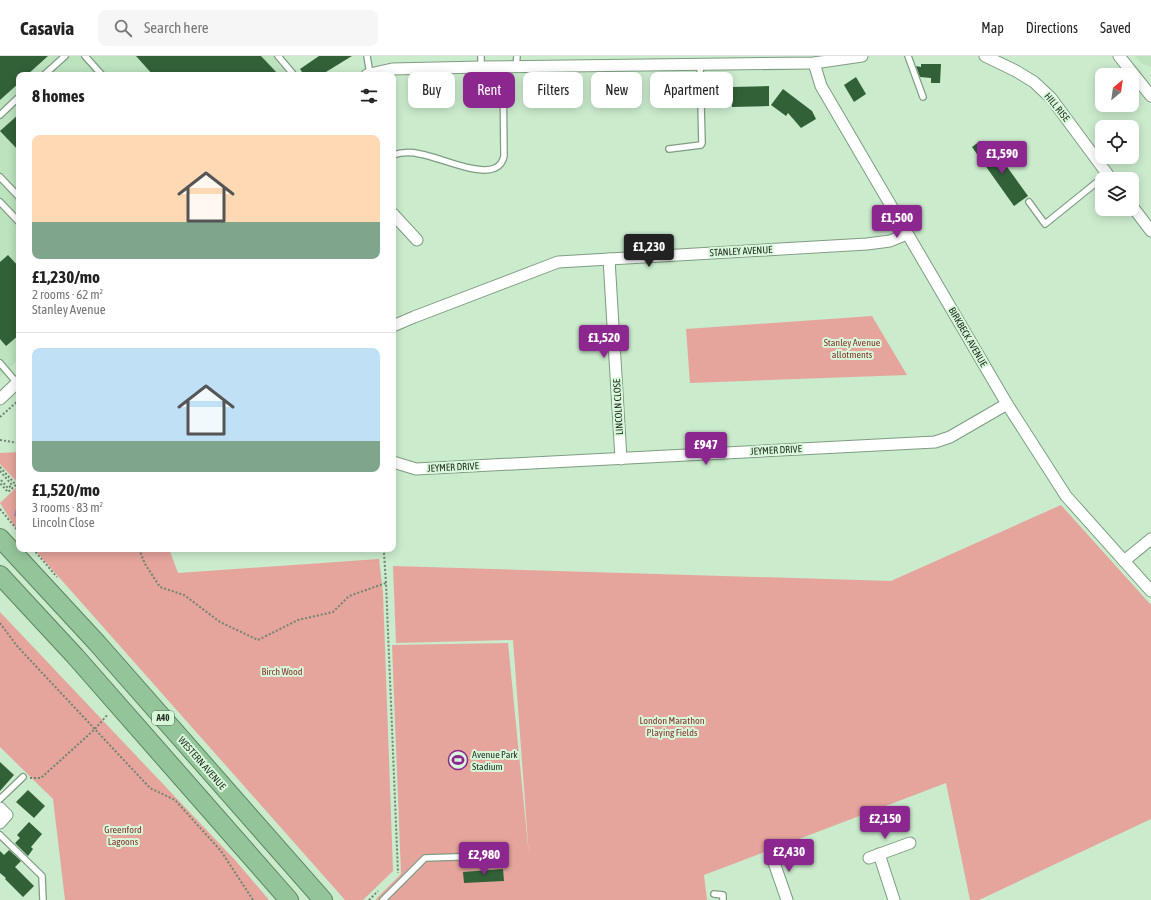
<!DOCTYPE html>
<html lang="en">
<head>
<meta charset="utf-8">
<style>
  :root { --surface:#fff; --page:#f6f6f6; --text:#222; --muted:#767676; --line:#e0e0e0; --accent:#8c278f }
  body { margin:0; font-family:"Asap Condensed",sans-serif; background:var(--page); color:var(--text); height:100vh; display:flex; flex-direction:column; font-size:15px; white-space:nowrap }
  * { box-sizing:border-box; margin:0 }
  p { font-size:13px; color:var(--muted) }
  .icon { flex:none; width:22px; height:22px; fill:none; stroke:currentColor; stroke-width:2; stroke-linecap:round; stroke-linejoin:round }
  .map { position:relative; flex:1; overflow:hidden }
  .drawer { position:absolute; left:16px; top:16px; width:380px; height:480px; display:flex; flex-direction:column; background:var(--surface); border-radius:8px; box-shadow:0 2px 10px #0003 }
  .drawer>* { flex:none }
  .guide { position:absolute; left:408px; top:16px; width:380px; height:36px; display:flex; gap:8px }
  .needle { width:26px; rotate:29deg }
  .buttons { position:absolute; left:1095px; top:12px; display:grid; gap:8px }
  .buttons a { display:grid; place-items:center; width:44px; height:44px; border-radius:8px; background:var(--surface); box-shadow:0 2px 10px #0003; font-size:20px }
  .price { position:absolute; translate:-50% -34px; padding:0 9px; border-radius:4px; background:var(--accent); color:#fff; font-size:13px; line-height:26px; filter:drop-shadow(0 1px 2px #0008) }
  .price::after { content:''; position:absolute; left:50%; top:24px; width:12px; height:9px; margin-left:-6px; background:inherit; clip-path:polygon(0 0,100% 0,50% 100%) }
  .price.selected { background:#222; color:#fff }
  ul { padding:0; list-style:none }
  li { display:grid; align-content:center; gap:8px; height:212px; padding:0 16px }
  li+li { border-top:1px solid var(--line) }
  li span { display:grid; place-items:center; height:124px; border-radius:8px; color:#555 }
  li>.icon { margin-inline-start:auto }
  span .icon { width:72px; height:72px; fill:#fffc; stroke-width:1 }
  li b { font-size:17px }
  h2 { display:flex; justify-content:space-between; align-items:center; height:48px; padding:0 16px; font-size:17px }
  .tag { padding:0 14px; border-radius:8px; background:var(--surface); box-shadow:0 2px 10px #0003; font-size:14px; line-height:36px }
  .tag.selected { background:var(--accent); color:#fff }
  header { display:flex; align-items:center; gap:24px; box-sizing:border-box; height:56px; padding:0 20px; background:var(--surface); border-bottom:1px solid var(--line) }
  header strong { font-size:19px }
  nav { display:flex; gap:22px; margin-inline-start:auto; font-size:14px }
  .search { width:280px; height:36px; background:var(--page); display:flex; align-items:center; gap:10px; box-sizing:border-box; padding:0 14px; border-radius:8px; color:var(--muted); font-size:15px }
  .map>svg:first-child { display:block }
</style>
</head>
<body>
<header>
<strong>Casavia</strong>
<div class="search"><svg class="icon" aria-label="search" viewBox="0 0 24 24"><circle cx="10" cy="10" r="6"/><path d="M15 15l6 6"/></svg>Search here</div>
<nav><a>Map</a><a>Directions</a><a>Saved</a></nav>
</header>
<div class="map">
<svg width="1151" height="844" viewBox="0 0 1151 844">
  <rect width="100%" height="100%" fill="#cbebcd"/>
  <g fill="#bce2be">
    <polygon points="0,0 277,0 292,19 19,19 19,303 0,321"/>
    <polygon points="1135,0 1151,0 1151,11 1141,7"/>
  </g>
  <g fill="#e5a59d">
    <polygon points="872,260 907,319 690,327 686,273"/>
    <polygon points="19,396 19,428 0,408 0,397"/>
    <polygon points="19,429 19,476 15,471 0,447"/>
    <polygon points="1061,449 1151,549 1151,763 979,844 970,844 946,727 704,819 707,844 377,844 376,843 401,818 392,589 508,587 529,800 513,584 396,587 393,510 891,525"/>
    <polygon points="34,493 169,493 178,517 379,503 383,537 393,815 363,844 345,844"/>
    <polygon points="0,556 235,804 269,844 65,844 53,743 0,691"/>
  </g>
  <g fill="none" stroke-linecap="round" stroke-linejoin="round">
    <polyline stroke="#aa8ba9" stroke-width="3.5" points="16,459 18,452 19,441"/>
  </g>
  <g fill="#326138">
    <polygon points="0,0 48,0 27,19 19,19 19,27 0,44"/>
    <polygon points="136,0 261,0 279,19 153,19"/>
    <polygon points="319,0 352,0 321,19 304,19 300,13"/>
    <polygon points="921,8 941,8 940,27 931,27 931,22 920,21 916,10 921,11"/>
    <polygon points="856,21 866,38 854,46 844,29"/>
    <polygon points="769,30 769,50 732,51 731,31"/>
    <polygon points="783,33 812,55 816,63 801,72 788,57 786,60 771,49"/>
    <polygon points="19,58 19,95 0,75"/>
    <polygon points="980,85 994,105 1000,101 1028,140 1014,150 972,91"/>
    <polygon points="8,199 19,211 19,279 6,290 0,283 0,206"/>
    <polygon points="0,706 14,719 0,735"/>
    <polygon points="28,734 45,750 34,762 16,746"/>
    <polygon points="29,766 42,778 31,791 33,793 28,800 15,787 20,782 17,779"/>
    <polygon points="9,794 21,805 15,811 34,830 23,841 5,823 6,822 0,817 0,795 4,799"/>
    <polygon points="503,813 504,825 464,827 463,816"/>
  </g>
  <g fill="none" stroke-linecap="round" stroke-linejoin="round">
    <g stroke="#7e9d81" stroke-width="8">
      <g id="service">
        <polyline points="85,0 102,19"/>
        <polyline points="278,0 294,19"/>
        <polyline points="367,0 370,18"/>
        <polyline points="908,0 923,41"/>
        <polyline points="481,11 481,0"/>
        <polyline points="516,11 517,0"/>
        <polyline points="44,19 65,0"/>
        <polyline points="0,59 19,41"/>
        <polyline points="669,93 701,89 702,87 700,9"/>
        <path d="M393,99c9,-3 18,-3 27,-1 19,3 58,22 75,14 5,-2 8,-7 9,-12l-1,-89"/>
        <polyline points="0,121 19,141"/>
        <polyline points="0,146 19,166"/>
        <polyline points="1029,146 1045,168 1107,118"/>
        <polyline points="0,307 17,327"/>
        <polyline points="0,743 23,721"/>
        <polyline points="0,779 42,820 43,844"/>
        <polyline points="714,838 723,839 723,844"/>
        <polyline points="383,844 425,802 486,800"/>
      </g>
    </g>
    <g stroke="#7e9d81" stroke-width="13">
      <g id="minor">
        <polyline points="985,0 1016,15 1034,26 1051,42 1111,123"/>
        <polyline points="1119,0 1151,40"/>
        <polyline points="814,7 821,30 1007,348 1066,440 1151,535"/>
        <polyline points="367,19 370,18 392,13 481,11 814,7 862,0"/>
        <polyline points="1132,150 1151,175"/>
        <polyline points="393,158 417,184"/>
        <polyline points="609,203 621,403"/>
        <polyline points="393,270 414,261 558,206 867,188 890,185 907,178"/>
        <polyline points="0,343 19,325"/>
        <polyline points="393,406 416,413 935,386 950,381 1007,348"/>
        <polyline points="1124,505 1151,483"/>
        <polyline points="0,752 7,759 0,767"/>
        <polyline points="771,798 787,844"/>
        <polyline points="879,798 894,844"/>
        <polyline points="869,802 910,787"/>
      </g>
    </g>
    <g stroke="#5a855e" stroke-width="20">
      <g id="trunk">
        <polyline points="0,482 97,587 323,844"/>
        <polyline points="0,519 75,600 289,844"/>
      </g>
    </g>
    <g stroke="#6f8470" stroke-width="2" stroke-dasharray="2 2" stroke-linecap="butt">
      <polyline points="0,361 19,344"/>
      <polyline points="0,384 19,387"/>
      <polyline points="0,411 16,429 8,436 0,427"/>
      <polyline points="0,415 12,429 8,432 0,423"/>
      <polyline points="0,453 19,476"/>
      <polyline points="33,493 57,521"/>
      <polyline points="139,493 145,508 160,531 184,539 220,566 258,584 298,564 333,556 349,540 386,527"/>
      <polyline points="383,493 384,497 386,527 398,817"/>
      <polyline points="0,567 17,590 150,732 175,744 221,795 253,844"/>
      <polyline points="30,722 41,722 95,673 108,658"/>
      <polyline points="369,844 378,835"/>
    </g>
    <use href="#service" stroke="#fff" stroke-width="5.5"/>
    <use href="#minor" stroke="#fff" stroke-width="11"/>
    <use href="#trunk" stroke="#94c49a" stroke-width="18"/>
  </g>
  <defs>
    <g id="stadium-ring" transform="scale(1)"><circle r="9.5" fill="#d8f8da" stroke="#8c278f" stroke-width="1.5"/><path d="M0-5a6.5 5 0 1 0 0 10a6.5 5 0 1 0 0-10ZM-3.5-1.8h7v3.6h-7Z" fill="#8c278f"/></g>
  </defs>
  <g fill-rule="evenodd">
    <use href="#stadium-ring" x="458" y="704"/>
  </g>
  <g text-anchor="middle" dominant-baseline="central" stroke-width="4" stroke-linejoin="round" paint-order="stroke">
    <rect fill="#d8f8da" stroke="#566858" stroke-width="1" x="152" y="655" width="22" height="14" rx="3"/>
    <g font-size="9" font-weight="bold" fill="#1f2b20">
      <text x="163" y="662">A40</text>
    </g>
    <g font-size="10" fill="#1f2b20" stroke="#d8f8da">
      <text transform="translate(1057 51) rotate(51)">HILL RISE</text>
      <text transform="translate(741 195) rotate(-3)">STANLEY AVENUE</text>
      <text transform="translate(968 281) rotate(60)">BIRKBECK AVENUE</text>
      <text transform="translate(618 351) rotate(-93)">LINCOLN CLOSE</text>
      <text transform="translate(776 394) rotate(-3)">JEYMER DRIVE</text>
      <text transform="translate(453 411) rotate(-3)">JEYMER DRIVE</text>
      <text transform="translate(202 707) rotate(49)">WESTERN AVENUE</text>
    </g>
    <g font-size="10" fill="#84322c" stroke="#d8f8da">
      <text x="852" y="286">Stanley Avenue<tspan x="852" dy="12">allotments</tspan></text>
      <text x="282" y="615">Birch Wood</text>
      <text x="672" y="664">London Marathon<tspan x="672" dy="12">Playing Fields</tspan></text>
      <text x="123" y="773">Greenford<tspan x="123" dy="12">Lagoons</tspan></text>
    </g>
    <g font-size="10" fill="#1f2b20" stroke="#d8f8da" text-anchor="start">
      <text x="472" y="698">Avenue Park<tspan x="472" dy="12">Stadium</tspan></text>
    </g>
  </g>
</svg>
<div class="buttons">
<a><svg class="needle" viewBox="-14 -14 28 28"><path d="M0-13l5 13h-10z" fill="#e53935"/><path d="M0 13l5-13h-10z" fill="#767676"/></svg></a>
<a><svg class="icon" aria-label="locate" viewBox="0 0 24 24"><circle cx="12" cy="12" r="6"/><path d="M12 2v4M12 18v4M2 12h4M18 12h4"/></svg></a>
<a><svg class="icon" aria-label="layers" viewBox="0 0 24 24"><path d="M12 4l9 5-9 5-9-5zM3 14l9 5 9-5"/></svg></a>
</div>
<b class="price" style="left:1002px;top:119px">£1,590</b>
<b class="price" style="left:897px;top:183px">£1,500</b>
<b class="price selected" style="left:649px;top:212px">£1,230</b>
<b class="price" style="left:604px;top:303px">£1,520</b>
<b class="price" style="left:706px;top:410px">£947</b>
<b class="price" style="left:885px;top:784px">£2,150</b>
<b class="price" style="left:789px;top:817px">£2,430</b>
<b class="price" style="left:484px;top:820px">£2,980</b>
<div class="guide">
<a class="tag">Buy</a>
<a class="tag selected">Rent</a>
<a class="tag">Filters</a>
<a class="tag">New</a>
<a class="tag">Apartment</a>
</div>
<section class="drawer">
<h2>8 homes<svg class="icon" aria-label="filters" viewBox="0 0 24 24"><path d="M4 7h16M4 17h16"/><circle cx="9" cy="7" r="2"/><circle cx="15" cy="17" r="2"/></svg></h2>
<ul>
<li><span style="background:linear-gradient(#ffd9b3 70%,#7fa58c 0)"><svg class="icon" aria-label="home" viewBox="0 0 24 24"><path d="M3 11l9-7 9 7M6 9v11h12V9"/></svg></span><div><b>£1,230/mo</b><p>2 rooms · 62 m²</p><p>Stanley Avenue</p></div></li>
<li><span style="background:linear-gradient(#bfe0f5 75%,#7fa58c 0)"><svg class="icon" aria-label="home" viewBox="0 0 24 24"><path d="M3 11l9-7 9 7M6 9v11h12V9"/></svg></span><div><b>£1,520/mo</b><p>3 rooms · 83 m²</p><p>Lincoln Close</p></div></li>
</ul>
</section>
</div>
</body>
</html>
